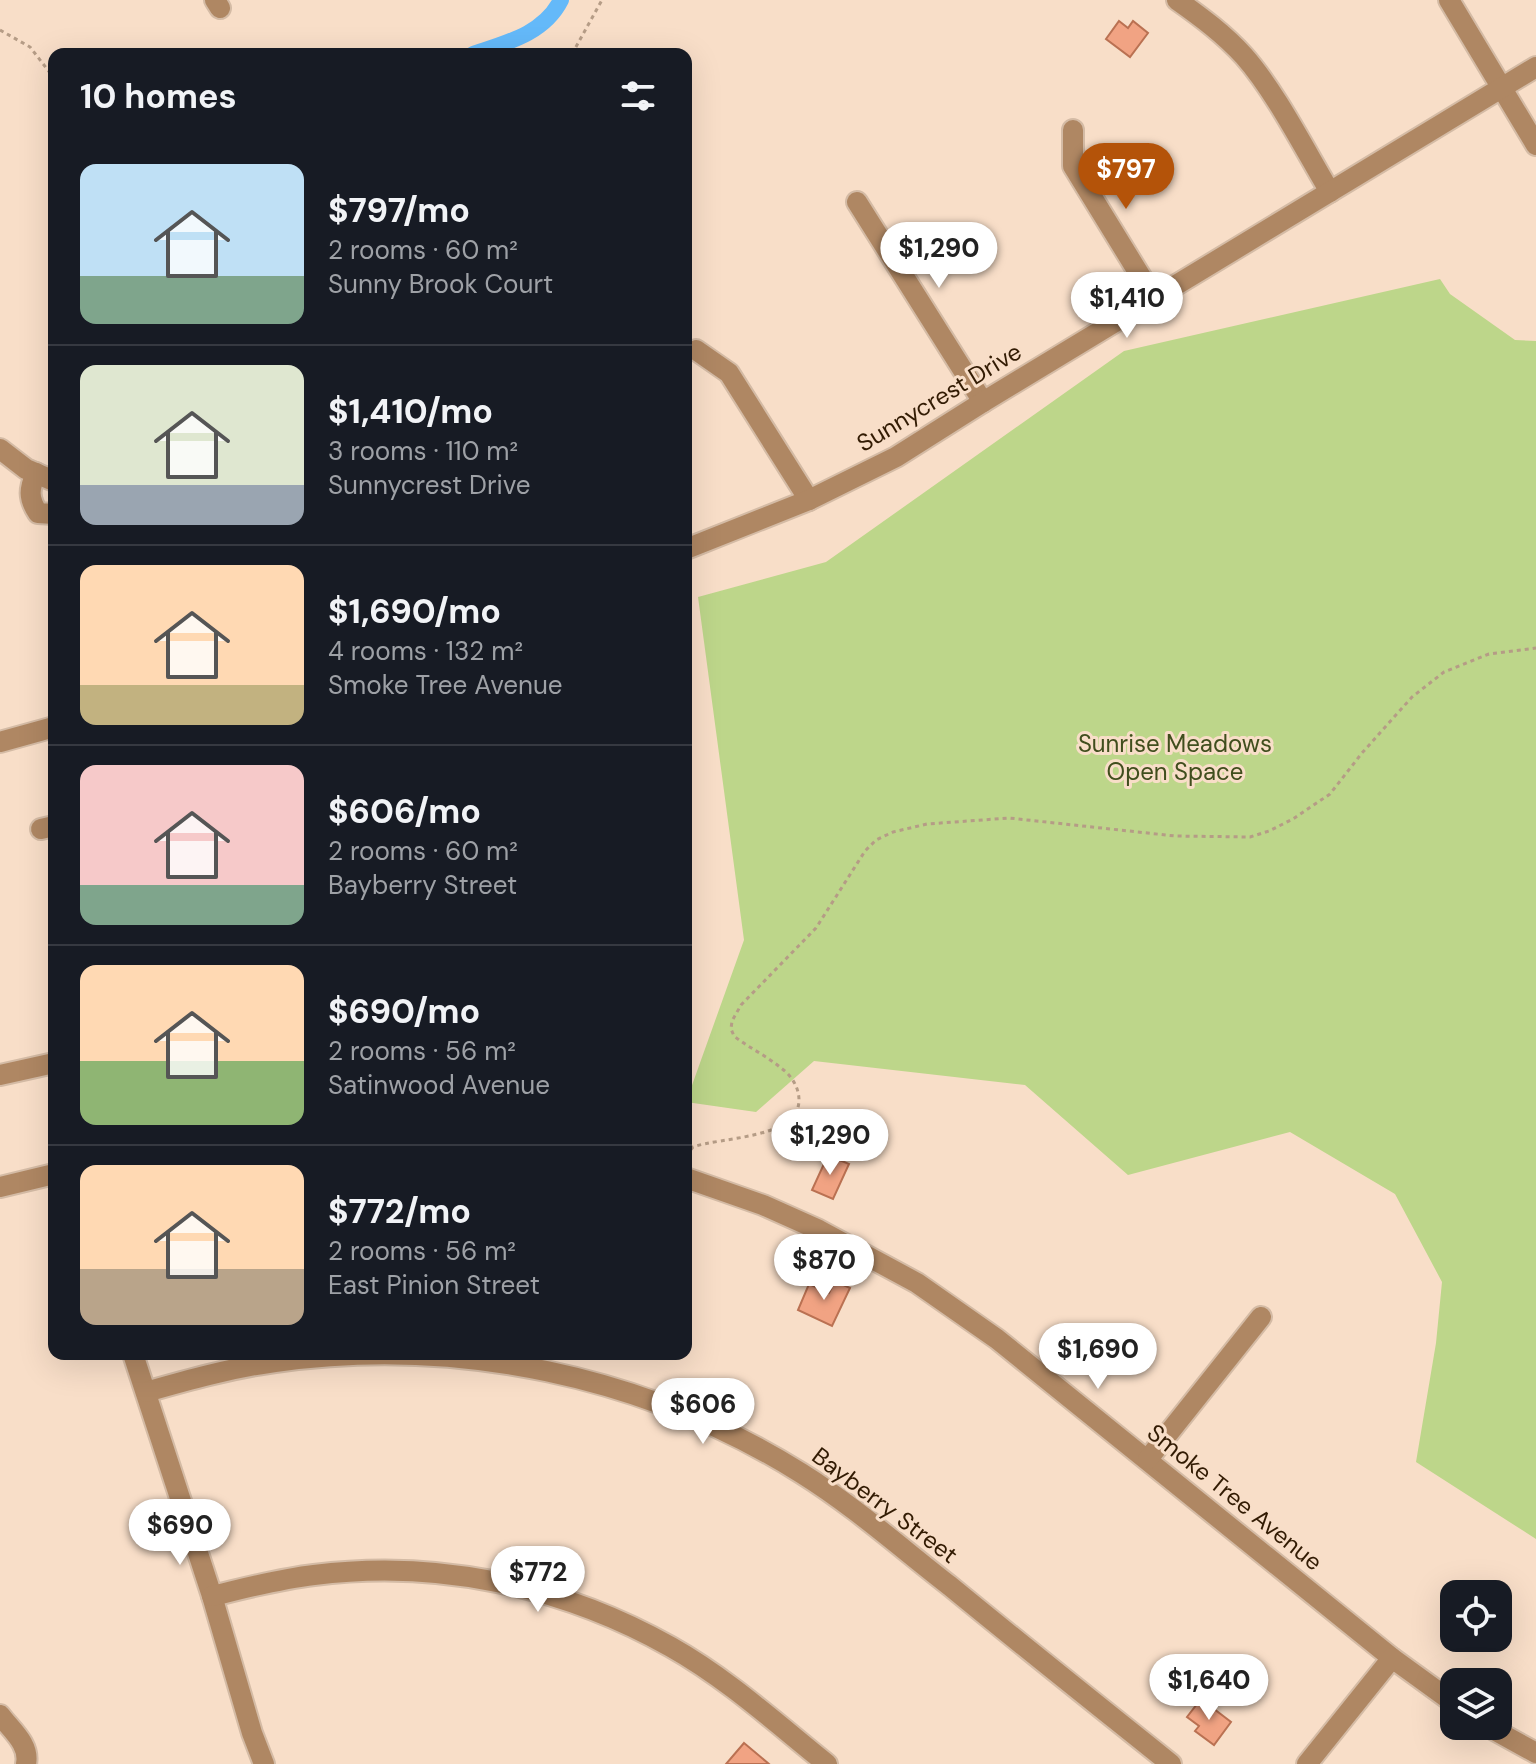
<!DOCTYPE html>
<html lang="en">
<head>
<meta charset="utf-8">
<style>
  :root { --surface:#171b24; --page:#20242c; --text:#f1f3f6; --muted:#9ea1a6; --line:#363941; --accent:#b45309 }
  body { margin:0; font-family:"DM Sans",sans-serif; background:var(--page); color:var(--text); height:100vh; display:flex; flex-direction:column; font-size:30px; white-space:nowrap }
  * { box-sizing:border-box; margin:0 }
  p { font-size:26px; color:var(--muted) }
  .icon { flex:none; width:44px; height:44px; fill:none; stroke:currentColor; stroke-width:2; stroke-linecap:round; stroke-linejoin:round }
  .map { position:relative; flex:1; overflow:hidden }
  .drawer { position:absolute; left:48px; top:48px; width:644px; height:1312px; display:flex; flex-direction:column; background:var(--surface); border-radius:16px; box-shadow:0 8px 32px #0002 }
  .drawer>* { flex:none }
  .controls { position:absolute; left:1440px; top:1580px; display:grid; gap:16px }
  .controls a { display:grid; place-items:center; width:72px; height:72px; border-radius:16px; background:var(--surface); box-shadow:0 8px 32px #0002; font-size:40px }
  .price { position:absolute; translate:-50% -68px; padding:0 18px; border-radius:28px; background:#fff; color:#222; font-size:26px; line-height:52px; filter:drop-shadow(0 2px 4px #0008) }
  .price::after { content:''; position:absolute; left:50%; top:48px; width:24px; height:18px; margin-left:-12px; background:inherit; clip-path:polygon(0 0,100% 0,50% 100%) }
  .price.selected { background:var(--accent); color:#fff }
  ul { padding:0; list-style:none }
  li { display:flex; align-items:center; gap:24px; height:200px; padding:0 32px }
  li+li { border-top:2px solid var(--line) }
  li span { display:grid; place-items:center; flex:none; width:224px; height:160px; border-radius:16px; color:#555 }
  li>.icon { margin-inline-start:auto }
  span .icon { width:96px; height:96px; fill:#fffc; stroke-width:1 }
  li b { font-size:34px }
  h2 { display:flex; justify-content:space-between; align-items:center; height:96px; padding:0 32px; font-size:34px }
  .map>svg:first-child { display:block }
</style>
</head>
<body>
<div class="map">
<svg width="1536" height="1764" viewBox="0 0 1536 1764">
  <rect width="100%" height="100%" fill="#f8dec8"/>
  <polygon fill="#bdd68a" points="1440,279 1450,294 1515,340 1536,341 1536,1539 1416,1462 1436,1343 1442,1282 1395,1194 1290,1132 1128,1175 1025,1085 814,1061 756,1112 686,1102 744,940 698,597 826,562 1124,351"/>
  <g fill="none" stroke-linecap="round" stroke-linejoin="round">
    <path stroke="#64b9f9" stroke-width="16" d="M473,54c33,-11 71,-20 88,-54"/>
  </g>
  <g fill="#f1a383" stroke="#ba7152" stroke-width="2">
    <polygon points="1119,21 1128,28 1133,21 1148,33 1130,57 1106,39"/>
    <polygon points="828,1155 849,1164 833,1199 812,1190"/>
    <polygon points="835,1281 850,1288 832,1326 798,1310 809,1284 829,1293"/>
    <polygon points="1201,1699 1231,1722 1214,1745 1195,1731 1199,1726 1187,1717"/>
    <polygon points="744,1743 769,1764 726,1764"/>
  </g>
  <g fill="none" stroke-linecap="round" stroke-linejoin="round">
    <g stroke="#d4bba5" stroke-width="24">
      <g id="minor">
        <polyline points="215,0 220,8"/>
        <path d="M1177,0c24,17 47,34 67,56 31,35 61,94 86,136"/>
        <polyline points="1449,0 1536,145"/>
        <polyline points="1073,130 1073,166 1154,298"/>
        <polyline points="857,202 983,402"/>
        <polyline points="696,350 729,373 809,500"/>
        <polyline points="0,449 26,469 54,481"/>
        <path d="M36,473c-7,16 -8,25 2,40l16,1"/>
        <polyline points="686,549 809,500 896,457 983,402 1536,67"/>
        <polyline points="0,742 54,727"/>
        <polyline points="41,829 54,826"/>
        <polyline points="0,1075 54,1063"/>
        <polyline points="686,1178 763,1205 819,1230 917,1283 997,1339 1392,1658 1454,1703"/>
        <polyline points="0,1187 54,1174"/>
        <polyline points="133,1354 212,1596 252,1733 264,1764"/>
        <path d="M146,1392c42,-12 85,-24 129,-30 181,-26 371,14 526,111 53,33 100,75 149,113 73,60 147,119 221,178"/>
        <polyline points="1148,1459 1261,1317"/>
        <path d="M212,1596c34,-8 67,-17 102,-21 123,-16 249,11 357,72 57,32 106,77 156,117"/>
        <path d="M0,1715c11,15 30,29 26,49"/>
        <polyline points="1487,1726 1536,1753"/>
        <polyline points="1307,1764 1392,1658"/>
      </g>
    </g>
    <g stroke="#b59c86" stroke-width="3" stroke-dasharray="4 4" stroke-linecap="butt">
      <polyline points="0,30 30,47 54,78"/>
      <polyline points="572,54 602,0"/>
      <path d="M686,1156l7,-9c27,-10 106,-8 106,-47 0,-13 -8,-25 -18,-32 -14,-12 -32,-20 -47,-32l-3,-7 1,-8 9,-16 75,-77 49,-77 11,-11 17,-8 34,-8 82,-6 166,18 75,1 19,-6 24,-12 37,-25 32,-41 50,-56 32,-25 45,-18 47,-6"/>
    </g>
    <use href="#minor" stroke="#af8763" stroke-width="20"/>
  </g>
  <g text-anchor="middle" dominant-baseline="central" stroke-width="6" stroke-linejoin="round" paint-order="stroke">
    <g font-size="24" fill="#321b03" stroke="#f8dec8">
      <text transform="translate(939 397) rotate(-31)">Sunnycrest Drive</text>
      <text transform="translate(1235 1497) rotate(39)">Smoke Tree Avenue</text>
      <text transform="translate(885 1505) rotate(37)">Bayberry Street</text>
    </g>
    <g font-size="24" fill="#404e1d" stroke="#f8dec8">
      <text x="1175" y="743">Sunrise Meadows<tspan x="1175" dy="28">Open Space</tspan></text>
    </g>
  </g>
</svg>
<div class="controls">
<a><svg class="icon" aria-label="locate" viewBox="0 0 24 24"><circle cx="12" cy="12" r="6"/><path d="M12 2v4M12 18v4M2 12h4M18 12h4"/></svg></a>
<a><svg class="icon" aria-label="layers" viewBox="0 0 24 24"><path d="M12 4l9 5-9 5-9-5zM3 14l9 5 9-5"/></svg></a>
</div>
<b class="price selected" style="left:1126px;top:211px">$797</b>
<b class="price" style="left:939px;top:290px">$1,290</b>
<b class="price" style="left:1127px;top:340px">$1,410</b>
<b class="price" style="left:830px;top:1177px">$1,290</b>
<b class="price" style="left:824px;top:1302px">$870</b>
<b class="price" style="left:1098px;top:1391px">$1,690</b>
<b class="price" style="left:703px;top:1446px">$606</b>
<b class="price" style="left:180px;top:1567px">$690</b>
<b class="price" style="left:538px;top:1614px">$772</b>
<b class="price" style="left:1209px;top:1722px">$1,640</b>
<section class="drawer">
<h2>10 homes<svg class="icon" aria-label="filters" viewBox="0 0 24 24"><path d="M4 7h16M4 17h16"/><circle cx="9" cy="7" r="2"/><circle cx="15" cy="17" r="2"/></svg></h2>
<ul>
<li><span style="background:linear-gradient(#bfe0f5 70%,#7fa58c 0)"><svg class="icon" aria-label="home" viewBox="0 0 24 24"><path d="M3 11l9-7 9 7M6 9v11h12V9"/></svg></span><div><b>$797/mo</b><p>2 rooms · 60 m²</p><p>Sunny Brook Court</p></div></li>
<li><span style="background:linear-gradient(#dfe7d0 75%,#9aa5b1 0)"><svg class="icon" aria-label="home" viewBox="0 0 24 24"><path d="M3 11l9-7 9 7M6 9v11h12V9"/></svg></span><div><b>$1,410/mo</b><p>3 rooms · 110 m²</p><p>Sunnycrest Drive</p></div></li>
<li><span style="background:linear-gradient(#ffd9b3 75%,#c2b280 0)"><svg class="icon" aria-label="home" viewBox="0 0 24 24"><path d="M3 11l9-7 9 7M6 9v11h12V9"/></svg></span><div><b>$1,690/mo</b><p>4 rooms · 132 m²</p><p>Smoke Tree Avenue</p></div></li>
<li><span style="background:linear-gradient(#f6c9c9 75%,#7fa58c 0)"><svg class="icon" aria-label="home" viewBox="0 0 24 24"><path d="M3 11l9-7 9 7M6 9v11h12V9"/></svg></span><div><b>$606/mo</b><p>2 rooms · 60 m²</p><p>Bayberry Street</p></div></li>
<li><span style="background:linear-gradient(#ffd9b3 60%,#8fb573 0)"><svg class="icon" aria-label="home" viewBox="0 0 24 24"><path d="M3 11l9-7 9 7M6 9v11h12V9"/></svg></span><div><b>$690/mo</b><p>2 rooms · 56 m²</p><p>Satinwood Avenue</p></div></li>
<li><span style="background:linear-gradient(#ffd9b3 65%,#b9a48a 0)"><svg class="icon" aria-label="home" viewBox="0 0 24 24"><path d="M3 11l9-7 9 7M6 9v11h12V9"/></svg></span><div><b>$772/mo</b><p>2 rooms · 56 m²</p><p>East Pinion Street</p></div></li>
</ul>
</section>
</div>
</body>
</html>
